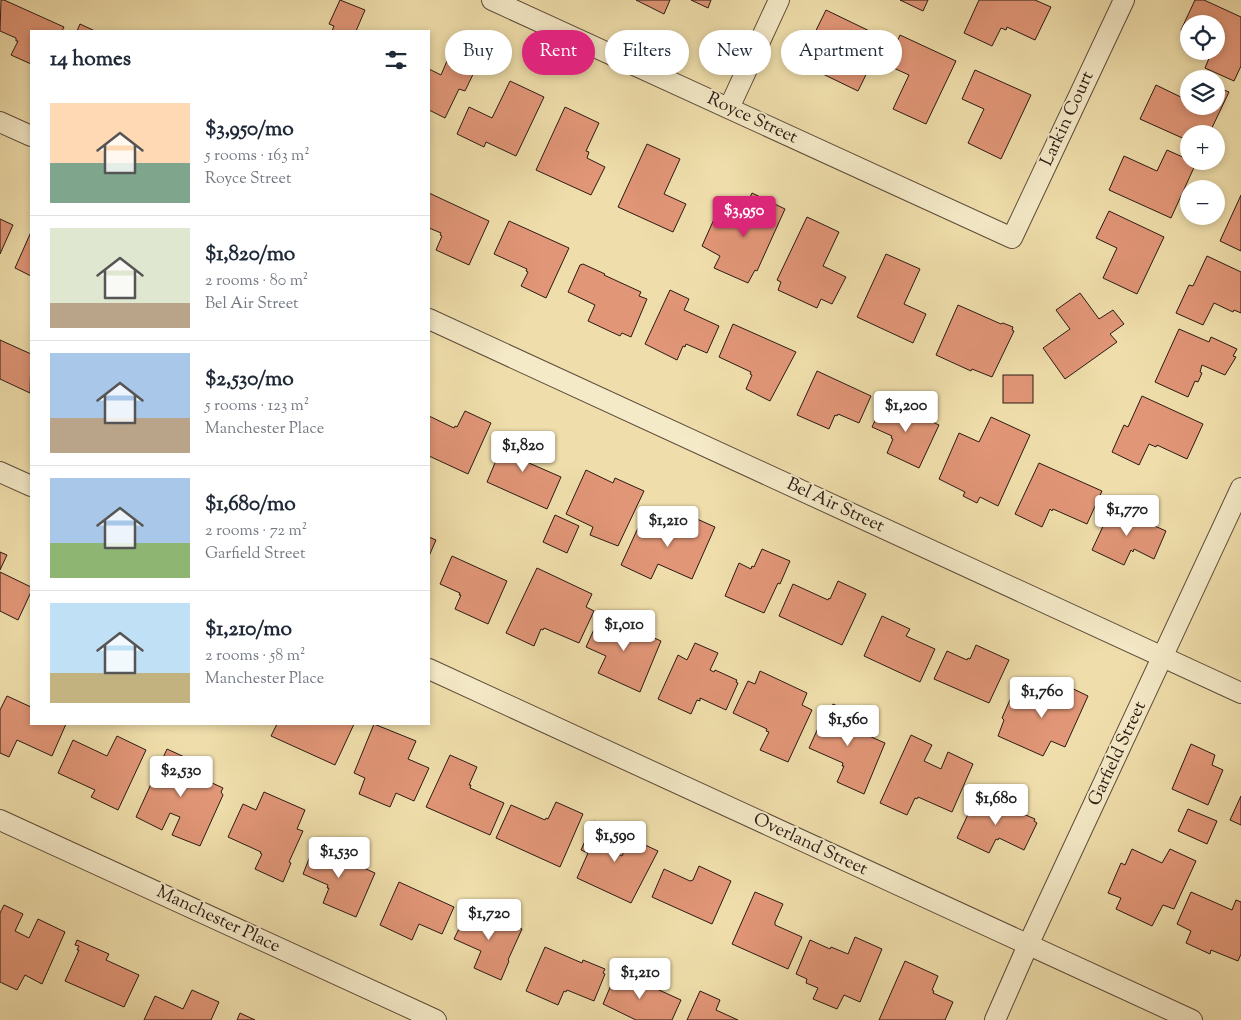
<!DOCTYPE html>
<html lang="en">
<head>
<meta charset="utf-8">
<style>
  :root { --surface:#fff; --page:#f6f6f7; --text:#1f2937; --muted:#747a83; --line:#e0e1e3; --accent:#db2777 }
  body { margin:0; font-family:"Sorts Mill Goudy",serif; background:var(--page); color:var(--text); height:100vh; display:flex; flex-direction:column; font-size:19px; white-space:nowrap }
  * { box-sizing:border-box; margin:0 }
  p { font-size:16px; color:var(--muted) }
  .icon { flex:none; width:28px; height:28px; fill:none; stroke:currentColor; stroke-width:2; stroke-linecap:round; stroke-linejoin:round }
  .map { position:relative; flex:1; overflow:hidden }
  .side { position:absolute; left:30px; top:30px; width:400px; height:695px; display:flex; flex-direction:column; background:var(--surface); border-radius:0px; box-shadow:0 2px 8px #0003 }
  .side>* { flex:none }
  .guide { position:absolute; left:445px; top:30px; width:475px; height:45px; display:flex; gap:10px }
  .buttons { position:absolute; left:1180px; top:15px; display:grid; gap:10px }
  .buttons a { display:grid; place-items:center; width:45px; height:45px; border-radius:50%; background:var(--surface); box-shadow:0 2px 8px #0003; font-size:25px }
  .price { position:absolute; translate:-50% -42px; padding:0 11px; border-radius:5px; background:#fff; color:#222; font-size:16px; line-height:32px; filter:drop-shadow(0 1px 2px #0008) }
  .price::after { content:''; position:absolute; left:50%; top:30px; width:15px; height:11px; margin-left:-8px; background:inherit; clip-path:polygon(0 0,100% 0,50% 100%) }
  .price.on { background:var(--accent); color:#fff }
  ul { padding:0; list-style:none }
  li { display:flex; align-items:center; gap:15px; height:125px; padding:0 20px }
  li+li { border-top:1px solid var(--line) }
  li span { display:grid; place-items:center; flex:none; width:140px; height:100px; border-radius:0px; color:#555 }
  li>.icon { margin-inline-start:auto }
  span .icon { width:60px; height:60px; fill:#fffc; stroke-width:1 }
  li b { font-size:21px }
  h2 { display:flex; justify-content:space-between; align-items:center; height:60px; padding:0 20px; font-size:21px }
  .pill { padding:0 18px; border-radius:22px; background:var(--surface); box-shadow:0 2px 8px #0003; font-size:18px; line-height:45px }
  .pill.on { background:var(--accent); color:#fff }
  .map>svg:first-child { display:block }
</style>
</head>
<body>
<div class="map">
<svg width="1241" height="1020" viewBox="0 0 1241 1020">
  <rect width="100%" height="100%" fill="#efdeab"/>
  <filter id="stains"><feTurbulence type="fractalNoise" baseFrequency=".004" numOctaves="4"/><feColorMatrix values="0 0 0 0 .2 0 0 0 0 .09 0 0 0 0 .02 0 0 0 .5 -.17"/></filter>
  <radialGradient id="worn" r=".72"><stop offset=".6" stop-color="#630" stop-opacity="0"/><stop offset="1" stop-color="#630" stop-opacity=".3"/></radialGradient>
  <g fill="#e19677" stroke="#2b1a13">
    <polygon points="1,0 4,0 64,27 62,31 31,31 31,64 11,55 18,41 16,41 16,38 0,31"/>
    <polygon points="340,0 365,10 356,31 332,31 334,26 329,24"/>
    <polygon points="636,0 670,0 664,14"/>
    <polygon points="691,0 711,0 708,8"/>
    <polygon points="900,0 928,0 923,11"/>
    <polygon points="979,0 1035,0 1051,7 1035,40 1007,27 1006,30 1001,28 992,46 964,33"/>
    <polygon points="1195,0 1204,0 1241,17 1241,66 1234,81 1205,68 1212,51 1216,51 1216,24 1189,24 1189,34 1181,30"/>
    <polygon points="826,10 884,38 858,91 800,63"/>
    <polygon points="80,24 95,31 77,31"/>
    <polygon points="900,35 956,61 926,124 893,109 909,75 887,65"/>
    <polygon points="450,54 477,66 465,91 459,89 445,118 429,110 429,69 441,75"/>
    <polygon points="975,70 1031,95 1001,159 968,143 984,109 962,99"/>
    <polygon points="510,81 544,97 516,156 486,142 484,147 457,134 469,107 492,118"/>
    <polygon points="1156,85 1189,101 1189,106 1216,106 1216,87 1229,92 1209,134 1189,134 1189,141 1140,119"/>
    <polygon points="565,107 599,123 586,151 589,152 587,158 605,167 591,195 536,170"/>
    <polygon points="647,144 680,159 664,194 686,204 673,232 618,207"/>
    <polygon points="1167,150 1196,163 1171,218 1109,190 1124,156 1157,171"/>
    <polygon points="429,193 489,221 469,265 436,250 442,236 440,235 441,233 429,228"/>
    <polygon points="752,193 785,209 757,271 755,270 748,283 714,268 720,256 702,246 715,217 736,227"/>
    <polygon points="1241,195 1241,251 1220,241"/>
    <polygon points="1109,211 1164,237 1137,294 1103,278 1117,248 1096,238"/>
    <polygon points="807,217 839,232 823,266 846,277 832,304 821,299 817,308 778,290 781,282 777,280"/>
    <polygon points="0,219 13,225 0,254"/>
    <polygon points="509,221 569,248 546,298 521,286 528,272 526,271 527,269 494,254"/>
    <polygon points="31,232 31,276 15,268"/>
    <polygon points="886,254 920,269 904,304 926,314 913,343 857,317"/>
    <polygon points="1207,256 1241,272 1241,313 1234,310 1233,312 1214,303 1203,325 1176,313 1189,285 1193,286"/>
    <polygon points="583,264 605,274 604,275 641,292 639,296 647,299 631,337 622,333 620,336 588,321 595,305 568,292 580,265"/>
    <polygon points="670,290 689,299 684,310 719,326 707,353 686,344 685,347 683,346 677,360 645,344"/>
    <polygon points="1080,293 1099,319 1113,310 1124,324 1110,334 1117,342 1065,379 1043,348 1070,329 1056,310"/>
    <polygon points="958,305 1001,324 1003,323 1013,327 1012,330 1014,331 992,377 972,369 971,371 936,355"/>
    <polygon points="733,324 796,352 770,401 746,389 752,375 750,374 751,372 719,357"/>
    <polygon points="1179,329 1209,342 1211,337 1237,349 1233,356 1236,357 1225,375 1202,365 1200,372 1202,373 1198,382 1195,381 1188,397 1155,382"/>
    <polygon points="0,340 31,354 30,393 0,379"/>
    <polygon points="817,371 871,396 859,423 838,414 837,416 835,415 829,429 797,415"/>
    <rect x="1003" y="375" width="30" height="28"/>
    <polygon points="1142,396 1203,424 1187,459 1157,445 1156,447 1149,444 1139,465 1112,452 1124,425 1128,427"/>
    <polygon points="885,400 939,425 919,468 887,453 893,439 891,438 892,436 872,427"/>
    <polygon points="465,411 491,423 468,474 429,456 429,416 454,428 455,426 457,427"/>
    <polygon points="991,417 1030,435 998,506 980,497 977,503 963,496 965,492 939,479 959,433 979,442"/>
    <polygon points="508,432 535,444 528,460 529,460 529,463 561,477 547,509 487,482"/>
    <polygon points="1039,463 1102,491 1087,524 1053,509 1052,511 1050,509 1042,527 1015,514"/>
    <polygon points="586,470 613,483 615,478 644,491 618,546 590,535 593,527 566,514"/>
    <polygon points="1112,507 1166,531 1154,559 1134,549 1133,552 1131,550 1124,565 1092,550"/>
    <polygon points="555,515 579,526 567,553 543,542"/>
    <polygon points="688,515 715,527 692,579 658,564 651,579 621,565 643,517 678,533 678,531 680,532"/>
    <polygon points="429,537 436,540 429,556"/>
    <polygon points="762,549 790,561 780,584 778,583 764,613 725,596 739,563 751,569 752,566 754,567"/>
    <polygon points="0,552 7,555 0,570"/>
    <polygon points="452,556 507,581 488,624 455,609 461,595 459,595 460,593 440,584"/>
    <polygon points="537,568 592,594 586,607 594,611 579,643 544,628 543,630 541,629 534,646 506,633"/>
    <polygon points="0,572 31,587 31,592 18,620 0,611"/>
    <polygon points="838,581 866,594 842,645 779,616 793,584 828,600 829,598 830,599"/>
    <polygon points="601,614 661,641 640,692 598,673 606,656 586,647"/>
    <polygon points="882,616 910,629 906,636 935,649 920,682 864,656"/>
    <polygon points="695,643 718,653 710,670 714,672 715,670 737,680 736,682 738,683 726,710 700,698 700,701 697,700 691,714 658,699 678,655 687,660"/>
    <polygon points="976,645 1009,660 989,703 934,679 947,651 967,660 968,658 970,659"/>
    <polygon points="760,671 807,693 802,705 812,710 788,762 760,750 769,732 766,731 767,729 733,713 748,681 755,684"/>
    <polygon points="1061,683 1088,696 1065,747 1051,741 1043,756 998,736 1004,720 1002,718 1016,686 1052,703"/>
    <polygon points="7,696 31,707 31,724 66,724 52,756 17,740 9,757 0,753 0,710"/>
    <polygon points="833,704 866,719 860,732 885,743 864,794 837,782 844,766 842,766 843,763 809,748 824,715 827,717"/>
    <polygon points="277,724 354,724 335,765 271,736"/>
    <polygon points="374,724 416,741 408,759 429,768 414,801 396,793 390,807 359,794 365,778 354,773"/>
    <polygon points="911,735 932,745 924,761 941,769 948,752 973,764 952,812 918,797 917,799 915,798 907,815 880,803"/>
    <polygon points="117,736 146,750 118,810 91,797 95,790 58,773 73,740 107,756"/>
    <polygon points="1191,744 1215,755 1212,765 1223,770 1208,805 1172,789"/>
    <polygon points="167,749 202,765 197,776 223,788 221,792 223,795 200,846 172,835 180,817 170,813 162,830 136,817"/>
    <polygon points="450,755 477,767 469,785 471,785 470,788 504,803 490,835 426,807"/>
    <polygon points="264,792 305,810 297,829 303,831 289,862 291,863 283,882 255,869 262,854 260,853 261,852 228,837 243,804 256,810"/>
    <polygon points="977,795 1013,812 1014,810 1035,819 1034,821 1037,823 1024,850 999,838 998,840 996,839 989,853 957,838"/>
    <polygon points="1241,796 1241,825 1230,820"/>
    <polygon points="556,802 583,814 560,867 496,838 511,805 545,820 546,818 548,819"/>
    <polygon points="1188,809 1217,821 1207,844 1178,831"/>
    <polygon points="594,821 621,833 613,851 622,856 630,838 658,851 631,903 577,878 588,853 581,850"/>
    <polygon points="318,844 340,854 339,857 375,873 356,917 323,903 329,888 327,888 328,885 303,874 314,846 317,847"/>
    <polygon points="1132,849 1162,863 1170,849 1196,861 1174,909 1163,905 1152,926 1116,909 1121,898 1108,893 1121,863 1125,865"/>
    <polygon points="699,866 731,881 712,924 652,897 664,869 690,881 693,880"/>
    <polygon points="399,882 454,907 442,934 419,924 412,940 380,925"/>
    <polygon points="755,892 783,904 775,922 775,925 802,937 788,969 732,944"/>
    <polygon points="1191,892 1232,910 1236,900 1241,902 1241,954 1238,961 1211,950 1210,954 1186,943 1191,931 1177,924"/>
    <polygon points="4,905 23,914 15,931 29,938 38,919 65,932 42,984 25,975 17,990 0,982 0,913"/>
    <polygon points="470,906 522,929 508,960 509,961 501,980 474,968 481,951 454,939"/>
    <polygon points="855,937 882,949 860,1002 844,995 837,1009 813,999 818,988 806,983 807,979 796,974 810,940 830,949 831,947 848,954"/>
    <polygon points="77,940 109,954 106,960 139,975 124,1007 65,981 79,950 77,950 79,946 75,945"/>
    <polygon points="545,947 582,963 583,960 605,969 603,973 605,974 594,1001 567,990 566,992 564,991 558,1005 526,991"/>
    <polygon points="905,961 938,976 932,990 934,991 933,993 953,1002 945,1020 879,1020"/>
    <polygon points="617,971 681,1000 672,1020 636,1020 603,1004"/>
    <polygon points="192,990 219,1002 211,1020 144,1020 155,996 183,1009"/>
    <polygon points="700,991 720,1000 716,1010 738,1020 687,1020"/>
    <polygon points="240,1013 255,1020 237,1020"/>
  </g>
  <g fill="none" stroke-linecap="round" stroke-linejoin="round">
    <g stroke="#5c4b39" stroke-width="22">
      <g id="minor">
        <polyline points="492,0 1012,238 1124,0"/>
        <polyline points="729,108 779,0"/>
        <polyline points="0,122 31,136"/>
        <polyline points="429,319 1241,693"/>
        <polyline points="0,472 31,486"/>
        <polyline points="429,669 1192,1020"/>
        <polyline points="0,820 436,1020"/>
        <polyline points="995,1020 1028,945 1241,488"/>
      </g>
    </g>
    <use href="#minor" stroke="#f5eac8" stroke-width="20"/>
  </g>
  <g text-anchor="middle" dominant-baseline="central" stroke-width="4" stroke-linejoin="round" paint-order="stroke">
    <g font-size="18" fill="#2b1a13" stroke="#f5eac8">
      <text transform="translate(752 119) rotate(25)">Royce Street</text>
      <text transform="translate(1068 119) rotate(-65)">Larkin Court</text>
      <text transform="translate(835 506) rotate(25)">Bel Air Street</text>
      <text transform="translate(1118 754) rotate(-65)">Garfield Street</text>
      <text transform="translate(810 845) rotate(25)">Overland Street</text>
      <text transform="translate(218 920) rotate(25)">Manchester Place</text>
    </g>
  </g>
  <rect width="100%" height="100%" filter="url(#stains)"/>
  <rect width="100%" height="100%" fill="url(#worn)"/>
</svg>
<div class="buttons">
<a><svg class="icon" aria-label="locate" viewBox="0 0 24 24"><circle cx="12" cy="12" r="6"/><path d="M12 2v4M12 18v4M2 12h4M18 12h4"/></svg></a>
<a><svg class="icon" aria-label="layers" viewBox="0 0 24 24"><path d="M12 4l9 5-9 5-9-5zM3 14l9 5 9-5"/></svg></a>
<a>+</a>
<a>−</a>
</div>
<b class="price on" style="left:744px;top:238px">$3,950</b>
<b class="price" style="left:906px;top:433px">$1,200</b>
<b class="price" style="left:523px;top:473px">$1,820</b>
<b class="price" style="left:1127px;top:537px">$1,770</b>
<b class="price" style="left:668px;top:548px">$1,210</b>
<b class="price" style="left:624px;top:652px">$1,010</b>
<b class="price" style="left:1042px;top:719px">$1,760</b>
<b class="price" style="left:848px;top:747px">$1,560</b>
<b class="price" style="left:181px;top:798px">$2,530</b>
<b class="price" style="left:996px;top:826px">$1,680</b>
<b class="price" style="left:615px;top:863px">$1,590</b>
<b class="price" style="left:339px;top:879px">$1,530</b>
<b class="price" style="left:489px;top:941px">$1,720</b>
<b class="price" style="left:640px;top:1000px">$1,210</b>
<div class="guide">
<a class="pill">Buy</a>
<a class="pill on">Rent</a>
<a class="pill">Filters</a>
<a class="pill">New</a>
<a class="pill">Apartment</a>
</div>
<section class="side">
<h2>14 homes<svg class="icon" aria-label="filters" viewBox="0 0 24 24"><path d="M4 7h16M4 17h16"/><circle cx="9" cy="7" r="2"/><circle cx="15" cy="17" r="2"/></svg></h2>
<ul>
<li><span style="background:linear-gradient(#ffd9b3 60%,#7fa58c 0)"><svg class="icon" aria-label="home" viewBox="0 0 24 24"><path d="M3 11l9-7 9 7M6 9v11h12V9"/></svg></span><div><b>$3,950/mo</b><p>5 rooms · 163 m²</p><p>Royce Street</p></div></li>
<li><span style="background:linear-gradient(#dfe7d0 75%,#b9a48a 0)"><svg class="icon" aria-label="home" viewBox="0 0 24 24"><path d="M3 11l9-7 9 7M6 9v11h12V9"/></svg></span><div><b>$1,820/mo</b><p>2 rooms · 80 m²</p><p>Bel Air Street</p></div></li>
<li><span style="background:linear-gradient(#a9c7e8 65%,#b9a48a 0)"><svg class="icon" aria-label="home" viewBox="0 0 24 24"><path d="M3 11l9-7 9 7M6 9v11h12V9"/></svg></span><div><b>$2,530/mo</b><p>5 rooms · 123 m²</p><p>Manchester Place</p></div></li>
<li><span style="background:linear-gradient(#a9c7e8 65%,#8fb573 0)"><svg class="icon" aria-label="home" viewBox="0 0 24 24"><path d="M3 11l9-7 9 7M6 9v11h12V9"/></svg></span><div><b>$1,680/mo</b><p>2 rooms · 72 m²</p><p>Garfield Street</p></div></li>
<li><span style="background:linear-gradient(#bfe0f5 70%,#c2b280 0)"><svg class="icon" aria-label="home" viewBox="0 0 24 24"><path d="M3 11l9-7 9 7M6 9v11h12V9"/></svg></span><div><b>$1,210/mo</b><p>2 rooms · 58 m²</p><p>Manchester Place</p></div></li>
</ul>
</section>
</div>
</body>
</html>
